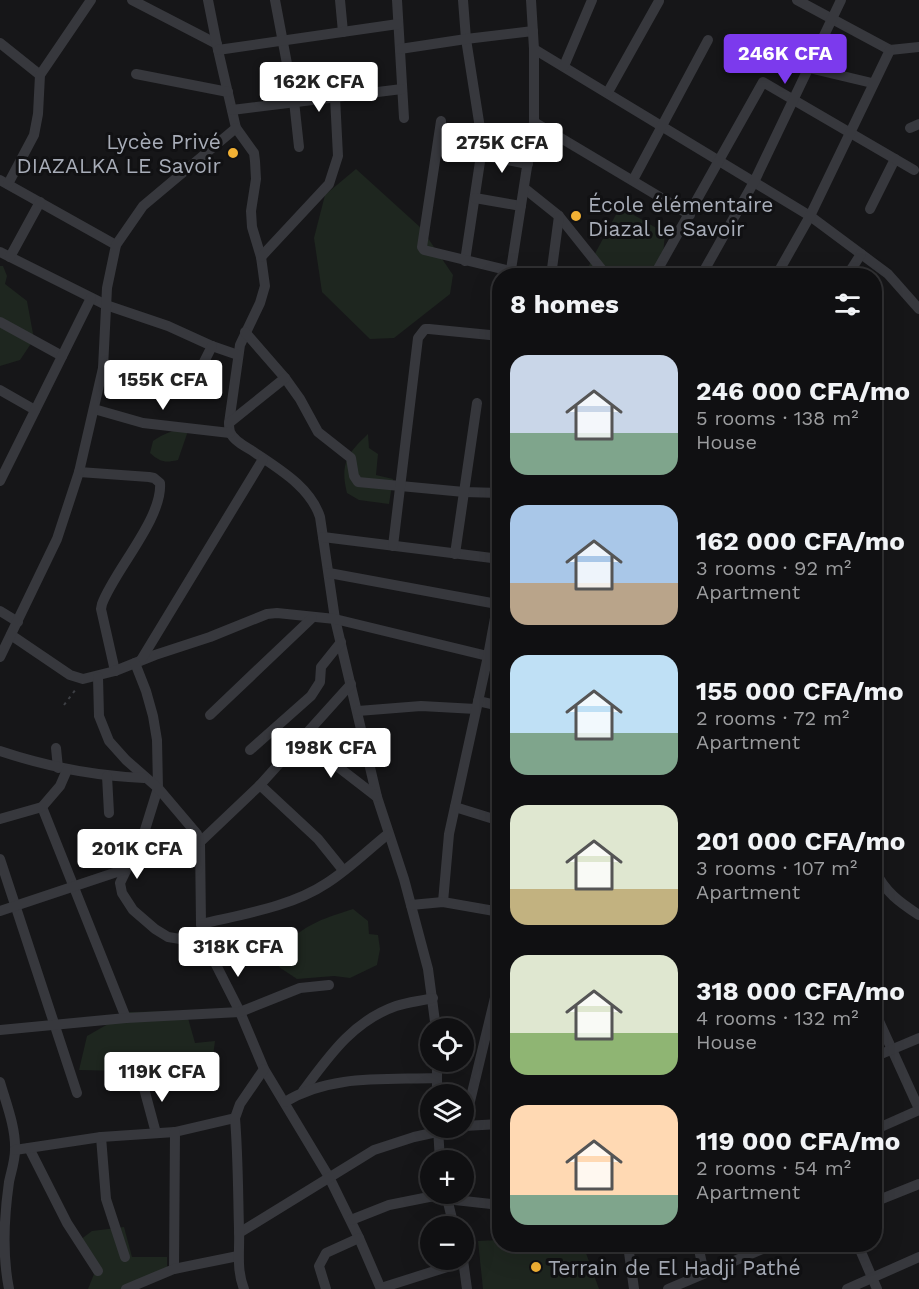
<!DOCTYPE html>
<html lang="en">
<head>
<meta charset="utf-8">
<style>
  :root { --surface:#101012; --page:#1e1e20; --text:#f1f3f6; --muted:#9c9d9f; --line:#303032; --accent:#7c3aed }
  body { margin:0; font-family:"Work Sans",sans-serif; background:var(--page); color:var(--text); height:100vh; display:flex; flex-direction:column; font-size:22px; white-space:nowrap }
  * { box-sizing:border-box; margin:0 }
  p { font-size:20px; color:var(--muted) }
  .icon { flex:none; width:33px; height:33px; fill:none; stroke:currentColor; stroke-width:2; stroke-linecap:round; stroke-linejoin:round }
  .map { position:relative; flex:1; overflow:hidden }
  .side { position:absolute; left:492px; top:268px; width:390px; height:984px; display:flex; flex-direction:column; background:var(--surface); border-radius:24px; box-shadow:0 6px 24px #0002,0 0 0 2px var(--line) }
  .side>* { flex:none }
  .tools { position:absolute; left:420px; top:1018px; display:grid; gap:12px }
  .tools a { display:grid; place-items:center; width:54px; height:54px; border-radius:50%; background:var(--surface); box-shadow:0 6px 24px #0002,0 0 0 2px var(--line); font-size:30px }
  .price { position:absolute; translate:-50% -51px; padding:0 14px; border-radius:6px; background:#fff; color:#222; font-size:20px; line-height:39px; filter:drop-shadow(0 2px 3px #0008) }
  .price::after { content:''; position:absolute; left:50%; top:36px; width:18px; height:14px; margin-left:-9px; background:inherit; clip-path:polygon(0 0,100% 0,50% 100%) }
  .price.current { background:var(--accent); color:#fff }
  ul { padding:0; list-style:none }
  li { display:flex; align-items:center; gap:18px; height:150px; padding:0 18px }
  li span { display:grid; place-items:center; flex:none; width:168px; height:120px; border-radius:18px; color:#555 }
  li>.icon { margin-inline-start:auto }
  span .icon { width:72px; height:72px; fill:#fffc; stroke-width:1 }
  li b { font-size:26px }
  h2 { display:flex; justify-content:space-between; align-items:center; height:72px; padding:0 18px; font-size:26px }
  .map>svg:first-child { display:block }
</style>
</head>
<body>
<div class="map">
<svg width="919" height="1289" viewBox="0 0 919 1289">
  <rect width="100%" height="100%" fill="#161618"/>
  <g fill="#1e261f">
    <polygon points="356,169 421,228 453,275 450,294 394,338 370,339 322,292 314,238 325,195"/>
    <polygon points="620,207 665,233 661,276 585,276 591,261"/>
    <polygon points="0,266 3,266 7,276 5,284 27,301 34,339 20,360 0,366"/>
    <path d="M189,428l-11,32c-13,3 -18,2 -28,-7l3,-12c11,-8 23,-12 36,-13z"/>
    <path d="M368,434l1,14 9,6 -2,21 17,4 -4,25 -30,-4 -12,-7c-7,-30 0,-39 21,-59z"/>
    <path d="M353,909l15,12 1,13 9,1 2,14 -3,16 -27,13 -16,-2 -37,3 -18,-12 -1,-14c24,-28 41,-33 75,-44z"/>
    <polygon points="186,1011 195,1043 215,1041 213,1056 167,1072 79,1070 87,1036 129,1012"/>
    <polygon points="124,1227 132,1257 167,1257 167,1274 138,1289 88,1289 94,1274 76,1243 92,1231"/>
    <polygon points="499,1240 500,1245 583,1245 599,1289 483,1289 478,1241"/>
  </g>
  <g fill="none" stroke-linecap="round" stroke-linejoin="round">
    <polyline stroke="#3d3f44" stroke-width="2" stroke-dasharray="3 4.5" stroke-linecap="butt" points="64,705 76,689"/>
    <g stroke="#37383d" stroke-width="10">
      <polyline points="132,0 217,44"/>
      <path d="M208,0l10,50 18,78 18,25 1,8 1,18 -5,32 1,16 9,30 4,29 -5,17 -20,42 -11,78c0,3 0,6 1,9 3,8 14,14 21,18 26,18 59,36 69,67l15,102 42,178 27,82 24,90 8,60"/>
      <polyline points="275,0 294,101 299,147"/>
      <polyline points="340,0 343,32"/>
      <polyline points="397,0 404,118"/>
      <polyline points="463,0 466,39 482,141 481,155 465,261"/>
      <polyline points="797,0 890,50 919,47"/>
      <polyline points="0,43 40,75"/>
      <polyline points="400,49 466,39 533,31"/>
      <polyline points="534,49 810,216 888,274 919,309"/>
      <polyline points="218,50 398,24"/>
      <polyline points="564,66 592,0"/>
      <polyline points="809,68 872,83"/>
      <polyline points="136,74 228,92"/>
      <polyline points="608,92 659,1"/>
      <polyline points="232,110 402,89"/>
      <polyline points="441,121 422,247 424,250 510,271"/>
      <polyline points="534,122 690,215"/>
      <polyline points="910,128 919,124"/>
      <polyline points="481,155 528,164"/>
      <polyline points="0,180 116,245"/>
      <polyline points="633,180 708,40"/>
      <polyline points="8,184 34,135 38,114 40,75 91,0"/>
      <polyline points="524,188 559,216 607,276"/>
      <polyline points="475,198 521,206"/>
      <polyline points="870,209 895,159"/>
      <polyline points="0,252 106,305 168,326 212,346 238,355"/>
      <polyline points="10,257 40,202"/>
      <polyline points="261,257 329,184 338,156 335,97"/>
      <polyline points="510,276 534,122 534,49 531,0"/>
      <polyline points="551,276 559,216"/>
      <polyline points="654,276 763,82 914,170"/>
      <polyline points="701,276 754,182 841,0"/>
      <polyline points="776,276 810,216 890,50"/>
      <polyline points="847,276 861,254"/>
      <polyline points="0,322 62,356"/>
      <polyline points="245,332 285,378 300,399 318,432 351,458 354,476 358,482 464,492 500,493"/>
      <polyline points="103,368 161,366 195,372 201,368 212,346"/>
      <polyline points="0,390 35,410"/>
      <polyline points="94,409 143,423 230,433"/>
      <polyline points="229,423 285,378"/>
      <path d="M79,472l70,5 5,1 6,5c3,35 -46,88 -58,121l-1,5 14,62"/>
      <polyline points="0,481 91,298"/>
      <polyline points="323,537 500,559"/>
      <polyline points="393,546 418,338 425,329 429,329 500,336"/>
      <polyline points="455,554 477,403"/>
      <polyline points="329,573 497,604"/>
      <polyline points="0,611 18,622"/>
      <polyline points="11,635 70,675 83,679 115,671 155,655 210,637 267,614 277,613 335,619 500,659"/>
      <polyline points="0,657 57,539 79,472 103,368 107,288 116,245 143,206 236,128"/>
      <polyline points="141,660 263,459"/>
      <polyline points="135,663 146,691 153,716 157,740 158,788 144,833 120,883 122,893 133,910 155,929 168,937 205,943"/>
      <polyline points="98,677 99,716 109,741 126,760 158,788 197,834 200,842 201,924 205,943 240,1012 264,1069 329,1177 359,1238 381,1289"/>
      <polyline points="478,701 500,706"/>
      <polyline points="358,711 421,706 476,709"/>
      <polyline points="210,715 312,618"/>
      <polyline points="302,739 377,797"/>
      <polyline points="56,748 58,768"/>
      <polyline points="250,750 311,696 320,682 321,667 341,642"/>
      <path d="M0,751c48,16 94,25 144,27"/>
      <polyline points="107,776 109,813"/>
      <polyline points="260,785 318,839 343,870"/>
      <polyline points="42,807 126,1018"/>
      <polyline points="455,807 500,821"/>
      <polyline points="0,819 42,807 60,786 67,770"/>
      <polyline points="200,842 260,785 351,684"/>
      <polyline points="0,859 77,1093"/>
      <path d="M874,869c11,23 25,33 45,46"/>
      <polyline points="443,902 449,834 488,656 500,591"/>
      <polyline points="411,905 443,902 500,912"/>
      <polyline points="0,911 126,869"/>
      <path d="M201,924c42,-10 90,-17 126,-41 22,-14 41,-33 61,-49"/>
      <polyline points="874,1010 919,1109"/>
      <polyline points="0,1030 126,1018 240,1012 300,988 329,985"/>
      <polyline points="874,1057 919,1038"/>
      <polyline points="437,1062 437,1095"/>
      <polyline points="142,1081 156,1133"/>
      <path d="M0,1082c6,21 16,46 15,68 0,11 -4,22 -6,32 -5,35 -7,72 0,107"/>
      <path d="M303,1091c26,-35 50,-70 93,-85 12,-4 25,-5 37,-8"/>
      <path d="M285,1102c45,-28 101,-22 152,-24"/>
      <polyline points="464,1126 500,977"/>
      <polyline points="464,1126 500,1124"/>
      <polyline points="438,1128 440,1161"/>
      <polyline points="874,1130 919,1110"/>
      <polyline points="101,1137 106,1199 125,1257"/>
      <polyline points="29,1148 67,1223 98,1271"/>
      <polyline points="15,1150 101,1137 175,1132 235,1118"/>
      <polyline points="446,1194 454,1227"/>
      <polyline points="446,1199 500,1205"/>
      <polyline points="874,1202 919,1184"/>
      <polyline points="351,1220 389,1205 444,1194"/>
      <polyline points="239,1233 374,1150 414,1137 455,1128"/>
      <polyline points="628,1245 634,1289"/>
      <polyline points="698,1245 704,1273"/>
      <polyline points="858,1245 877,1289"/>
      <polyline points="463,1260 467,1289"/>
      <polyline points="174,1269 175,1132"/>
      <polyline points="381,1288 463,1262"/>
      <polyline points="126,1289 174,1269 238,1256"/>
      <path d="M244,1289c-8,-20 -4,-39 -5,-60 -1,-37 -1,-74 -4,-111l5,-14 24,-35"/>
      <polyline points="326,1289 319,1266 326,1253 359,1238"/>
      <polyline points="668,1289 772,1245"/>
      <polyline points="847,1289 919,1257"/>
    </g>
  </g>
  <g fill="#f2b134" stroke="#111113" stroke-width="2">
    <circle cx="233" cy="153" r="6"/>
    <circle cx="576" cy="216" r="6"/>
    <circle cx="536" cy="1267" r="6"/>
  </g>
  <g text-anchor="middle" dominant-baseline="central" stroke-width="6" stroke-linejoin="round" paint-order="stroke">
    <g font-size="21" fill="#a8adb8" stroke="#111113" text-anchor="start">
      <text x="221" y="141" text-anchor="end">Lycèe Privé<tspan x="221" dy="24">DIAZALKA LE Savoir</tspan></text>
      <text x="588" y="204">École élémentaire<tspan x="588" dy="24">Diazal le Savoir</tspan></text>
      <text x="548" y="1267">Terrain de El Hadji Pathé</text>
    </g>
  </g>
</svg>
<div class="tools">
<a><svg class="icon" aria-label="locate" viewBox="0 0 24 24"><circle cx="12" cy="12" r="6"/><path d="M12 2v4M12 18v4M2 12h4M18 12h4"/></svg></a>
<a><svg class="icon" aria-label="layers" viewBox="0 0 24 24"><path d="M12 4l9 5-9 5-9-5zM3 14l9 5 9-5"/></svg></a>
<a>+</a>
<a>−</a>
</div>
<b class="price current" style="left:785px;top:85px">246K CFA</b>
<b class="price" style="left:319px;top:113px">162K CFA</b>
<b class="price" style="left:502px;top:174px">275K CFA</b>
<b class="price" style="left:163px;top:411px">155K CFA</b>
<b class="price" style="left:331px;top:779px">198K CFA</b>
<b class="price" style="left:137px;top:880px">201K CFA</b>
<b class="price" style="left:238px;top:978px">318K CFA</b>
<b class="price" style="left:162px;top:1103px">119K CFA</b>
<section class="side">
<h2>8 homes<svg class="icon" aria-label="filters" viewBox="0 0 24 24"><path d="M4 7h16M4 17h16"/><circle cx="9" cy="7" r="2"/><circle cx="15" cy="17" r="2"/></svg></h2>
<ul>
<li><span style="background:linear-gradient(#c9d6e8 65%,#7fa58c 0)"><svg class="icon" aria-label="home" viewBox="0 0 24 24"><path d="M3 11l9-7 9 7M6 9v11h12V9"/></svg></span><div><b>246 000 CFA/mo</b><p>5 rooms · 138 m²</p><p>House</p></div></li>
<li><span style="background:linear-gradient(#a9c7e8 65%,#b9a48a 0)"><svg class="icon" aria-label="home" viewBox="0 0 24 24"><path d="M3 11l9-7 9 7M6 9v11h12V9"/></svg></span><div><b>162 000 CFA/mo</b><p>3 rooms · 92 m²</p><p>Apartment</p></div></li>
<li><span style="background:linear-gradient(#bfe0f5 65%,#7fa58c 0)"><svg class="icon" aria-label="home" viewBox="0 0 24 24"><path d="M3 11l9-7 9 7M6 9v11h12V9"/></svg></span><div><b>155 000 CFA/mo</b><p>2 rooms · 72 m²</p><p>Apartment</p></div></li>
<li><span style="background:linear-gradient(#dfe7d0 70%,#c2b280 0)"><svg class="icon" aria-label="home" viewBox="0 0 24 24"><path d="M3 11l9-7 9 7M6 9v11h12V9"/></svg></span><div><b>201 000 CFA/mo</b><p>3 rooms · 107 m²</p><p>Apartment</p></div></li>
<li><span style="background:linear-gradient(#dfe7d0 65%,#8fb573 0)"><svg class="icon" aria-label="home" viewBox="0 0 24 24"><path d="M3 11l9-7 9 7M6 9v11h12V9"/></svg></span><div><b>318 000 CFA/mo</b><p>4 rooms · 132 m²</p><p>House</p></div></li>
<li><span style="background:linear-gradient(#ffd9b3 75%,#7fa58c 0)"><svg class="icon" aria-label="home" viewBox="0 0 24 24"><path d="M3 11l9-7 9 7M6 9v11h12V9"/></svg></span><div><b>119 000 CFA/mo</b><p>2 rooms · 54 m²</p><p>Apartment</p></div></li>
</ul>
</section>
</div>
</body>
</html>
